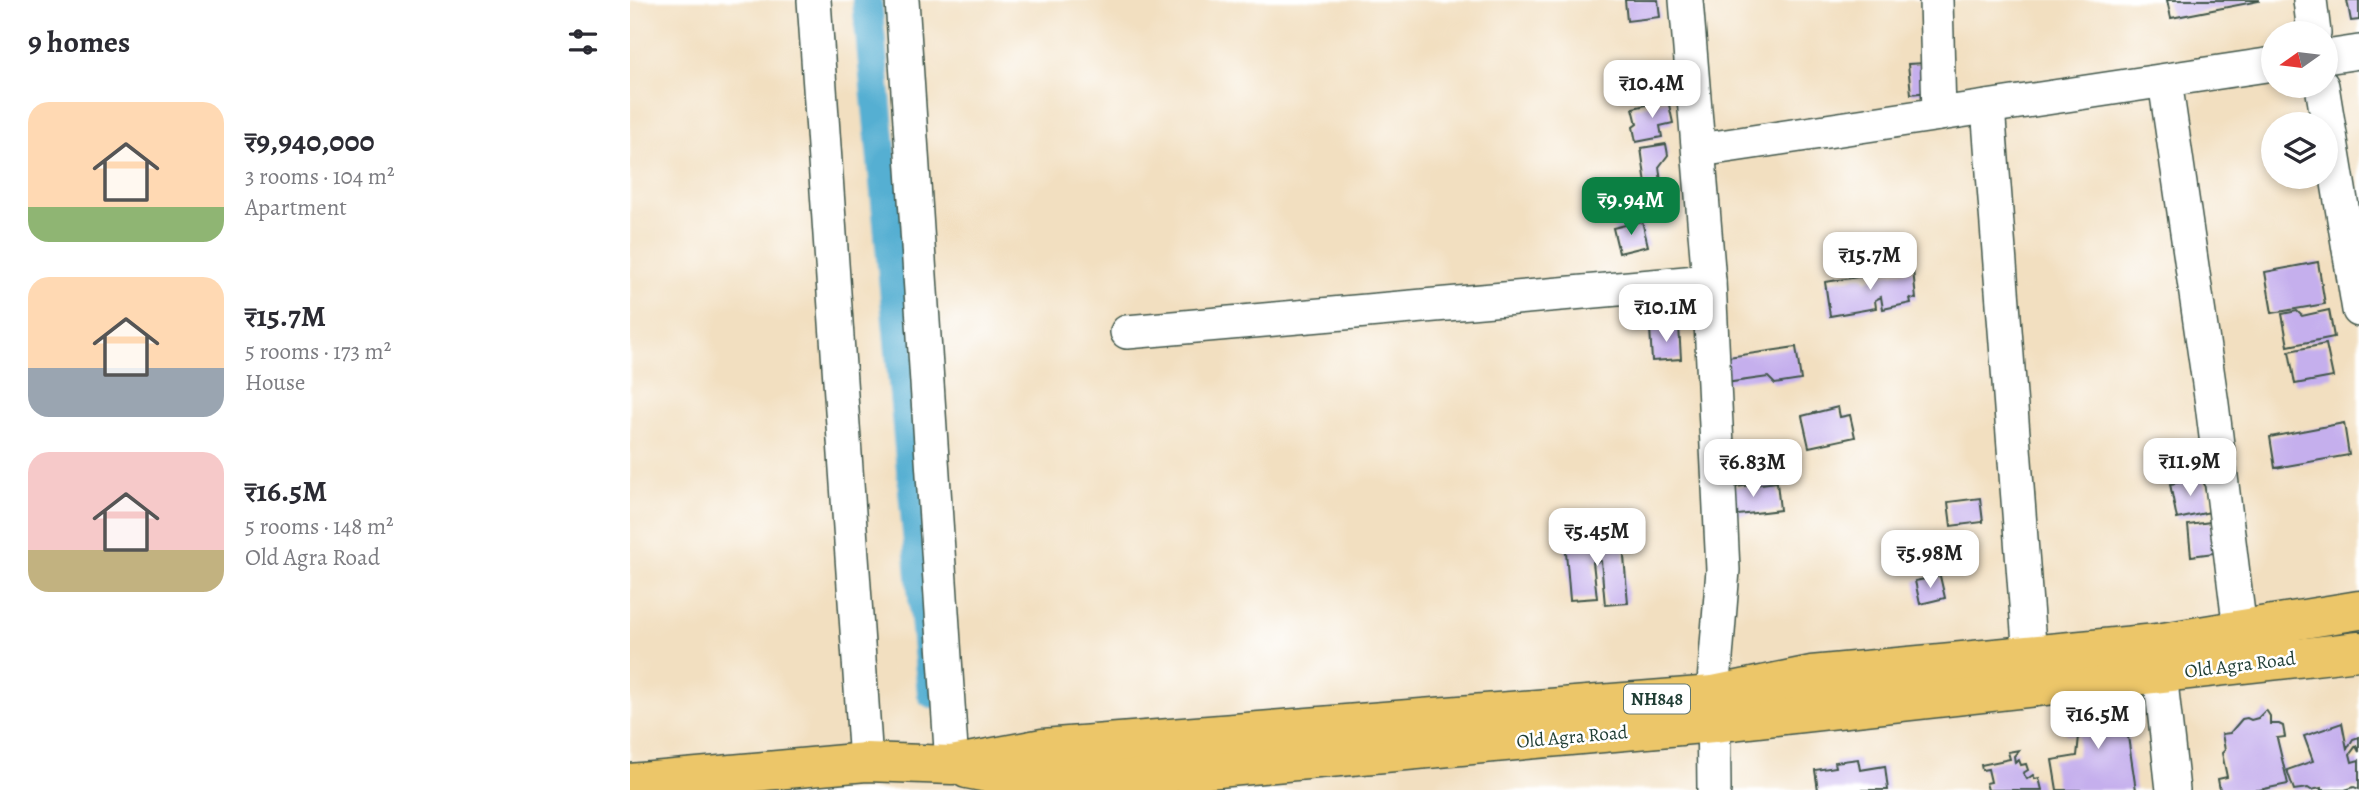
<!DOCTYPE html>
<html lang="en">
<head>
<meta charset="utf-8">
<style>
  :root { --surface:#fff; --page:#f2f2f3; --text:#2b2b33; --muted:#7c7c81; --accent:#0b8043 }
  body { margin:0; font-family:Alegreya,serif; background:var(--page); color:var(--text); height:100vh; display:flex; flex-direction:column; font-size:26px; white-space:nowrap }
  * { box-sizing:border-box; margin:0 }
  p { font-size:23px; color:var(--muted) }
  .icon { flex:none; width:38px; height:38px; fill:none; stroke:currentColor; stroke-width:2; stroke-linecap:round; stroke-linejoin:round }
  .map { position:relative; flex:1; overflow:hidden }
  .side { display:flex; flex-direction:column; background:var(--surface); width:630px }
  .side>* { flex:none }
  .needle { width:46px; rotate:256deg }
  .fabs { position:absolute; left:1631px; top:21px; display:grid; gap:14px }
  .fabs a { display:grid; place-items:center; width:77px; height:77px; border-radius:50%; background:var(--surface); box-shadow:0 4px 10px #0003; font-size:35px }
  .price { position:absolute; translate:-50% -60px; padding:0 16px; border-radius:14px; background:#fff; color:#222; font-size:23px; line-height:46px; filter:drop-shadow(0 2px 4px #0008) }
  .price::after { content:''; position:absolute; left:50%; top:42px; width:21px; height:16px; margin-left:-10px; background:inherit; clip-path:polygon(0 0,100% 0,50% 100%) }
  .price.on { background:var(--accent); color:#fff }
  ul { padding:0; list-style:none }
  li { display:flex; align-items:center; gap:21px; height:175px; padding:0 28px }
  li span { display:grid; place-items:center; flex:none; width:196px; height:140px; border-radius:21px; color:#555 }
  li>.icon { margin-inline-start:auto }
  span .icon { width:84px; height:84px; fill:#fffc; stroke-width:1 }
  li b { font-size:30px }
  h2 { display:flex; justify-content:space-between; align-items:center; height:84px; padding:0 28px; font-size:30px }
  main { display:flex; flex:1; min-height:0 }
  .map>svg:first-child { display:block }
</style>
</head>
<body>
<main>
<section class="side">
<h2>9 homes<svg class="icon" aria-label="filters" viewBox="0 0 24 24"><path d="M4 7h16M4 17h16"/><circle cx="9" cy="7" r="2"/><circle cx="15" cy="17" r="2"/></svg></h2>
<ul>
<li><span style="background:linear-gradient(#ffd9b3 75%,#8fb573 0)"><svg class="icon" aria-label="home" viewBox="0 0 24 24"><path d="M3 11l9-7 9 7M6 9v11h12V9"/></svg></span><div><b>₹9,940,000</b><p>3 rooms · 104 m²</p><p>Apartment</p></div></li>
<li><span style="background:linear-gradient(#ffd9b3 65%,#9aa5b1 0)"><svg class="icon" aria-label="home" viewBox="0 0 24 24"><path d="M3 11l9-7 9 7M6 9v11h12V9"/></svg></span><div><b>₹15.7M</b><p>5 rooms · 173 m²</p><p>House</p></div></li>
<li><span style="background:linear-gradient(#f6c9c9 70%,#c2b280 0)"><svg class="icon" aria-label="home" viewBox="0 0 24 24"><path d="M3 11l9-7 9 7M6 9v11h12V9"/></svg></span><div><b>₹16.5M</b><p>5 rooms · 148 m²</p><p>Old Agra Road</p></div></li>
</ul>
</section>
<div class="map">
<svg width="1729" height="790" viewBox="0 0 1729 790">
  <rect width="100%" height="100%" fill="#fff"/>
  <filter id="ink" filterUnits="userSpaceOnUse"><feTurbulence type="fractalNoise" baseFrequency=".0143" numOctaves="2"/><feDisplacementMap in="SourceGraphic" scale="14" xChannelSelector="R" yChannelSelector="G"/><feConvolveMatrix kernelMatrix="1 2 1 2 8 2 1 2 1" color-interpolation-filters="sRGB"/></filter>
  <filter id="wash" filterUnits="userSpaceOnUse"><feTurbulence type="fractalNoise" baseFrequency=".00686" numOctaves="4" result="noise"/><feDisplacementMap in="SourceGraphic" scale="28" xChannelSelector="R" yChannelSelector="G"/><feGaussianBlur stdDeviation="1.57" result="paint"/><feColorMatrix in="noise" values="0 0 0 0 0 0 0 0 0 0 0 0 0 0 0 0 0 1.4 0 .05"/><feComposite in="paint" operator="in"/></filter>
  <g filter="url(#wash)">
    <rect width="100%" height="100%" fill="#f2dfc0"/>
    <g fill="none" stroke-linecap="round" stroke-linejoin="round">
      <polyline stroke="#55afd2" stroke-width="30" points="237,0 302,693"/>
    </g>
    <g id="blocks">
      <g fill="#c5afed">
        <polygon points="995,0 1028,0 1030,17 997,21"/>
        <polygon points="1537,0 1629,0 1629,1 1541,18"/>
        <polygon points="1717,0 1729,0 1729,20 1721,21"/>
        <polygon points="1295,63 1298,92 1281,94 1278,64"/>
        <polygon points="1038,100 1043,123 1030,126 1032,137 1006,142 1003,127 1007,124 1003,108"/>
        <polygon points="1036,144 1038,155 1029,167 1031,182 1016,184 1011,148"/>
        <polygon points="1012,221 1018,246 989,253 983,228"/>
        <polygon points="1688,262 1695,304 1642,313 1635,272"/>
        <polygon points="1283,270 1286,299 1280,298 1281,303 1253,309 1251,297 1245,300 1246,308 1200,316 1195,282 1234,276 1236,281 1249,275"/>
        <polygon points="1699,310 1704,337 1658,346 1652,314 1667,311 1672,316"/>
        <polygon points="1049,326 1051,359 1022,361 1020,328"/>
        <polygon points="1696,344 1703,377 1665,384 1659,351"/>
        <polygon points="1166,347 1171,380 1145,384 1138,377 1095,383 1091,358"/>
        <polygon points="1208,407 1210,417 1220,415 1225,437 1179,447 1172,416"/>
        <polygon points="1714,423 1719,455 1645,468 1640,437"/>
        <polygon points="1573,478 1580,512 1547,519 1540,484"/>
        <polygon points="1147,482 1150,510 1100,516 1097,488"/>
        <polygon points="1350,498 1353,522 1321,526 1318,502"/>
        <polygon points="1581,522 1584,553 1561,556 1558,525"/>
        <polygon points="992,533 998,603 975,605 971,561 963,562 967,598 940,600 935,540 971,537 971,544 978,543 977,534"/>
        <polygon points="1310,576 1315,598 1290,604 1285,581"/>
        <polygon points="1492,697 1493,705 1490,710 1494,710 1506,790 1427,790 1422,760 1447,756 1449,736 1436,734 1433,717 1456,712 1455,705"/>
        <polygon points="1636,710 1640,716 1640,724 1649,724 1653,726 1655,737 1647,738 1658,784 1629,790 1590,790 1588,779 1597,777 1592,753 1595,750 1592,734 1600,733 1612,719 1617,718 1621,720 1628,718"/>
        <polygon points="1712,723 1717,749 1723,739 1729,737 1729,752 1726,746 1720,754 1722,762 1729,760 1729,789 1724,787 1715,790 1691,790 1691,788 1681,790 1678,788 1664,790 1657,770 1683,761 1674,736"/>
        <polygon points="1389,750 1384,756 1385,763 1389,760 1391,765 1396,764 1398,770 1393,773 1397,779 1403,775 1405,779 1409,778 1412,790 1358,790 1356,783 1361,782 1358,769 1352,770 1351,765 1380,759 1378,752"/>
        <polygon points="1228,759 1230,770 1255,766 1258,790 1188,790 1185,770 1206,767 1205,762"/>
      </g>
    </g>
  </g>
  <g filter="url(#ink)">
    <use href="#blocks" fill-opacity="0" stroke="#3f5549" stroke-width="2"/>
    <g fill="none" stroke-linecap="round" stroke-linejoin="round">
      <g stroke="#3f5549" stroke-width="36">
        <g id="street">
          <polyline points="184,0 236,762"/>
          <polyline points="272,0 322,765"/>
          <polyline points="1056,0 1079,281 1093,570 1083,695 1084,790"/>
          <polyline points="1306,0 1309,114"/>
          <polyline points="1680,0 1684,33"/>
          <polyline points="1696,57 1729,52"/>
          <polyline points="1535,81 1582,404 1610,630"/>
          <polyline points="1692,86 1729,310"/>
          <polyline points="1358,107 1400,657"/>
          <polyline points="1070,150 1643,64"/>
          <polyline points="497,332 1079,281"/>
          <polyline points="1527,646 1543,790"/>
        </g>
      </g>
      <g stroke="#3f5549" stroke-width="41">
        <g id="highway">
          <polyline points="337,769 414,784 1083,723 1729,651"/>
          <polyline points="0,783 236,762 322,765 413,748 1083,695 1181,675 1527,643 1729,610"/>
        </g>
      </g>
      <use href="#street" stroke="#fff" stroke-width="33"/>
      <use href="#highway" stroke="#ecc669" stroke-width="38"/>
    </g>
  </g>
  <g text-anchor="middle" dominant-baseline="central" stroke-width="5" stroke-linejoin="round" paint-order="stroke">
    <rect fill="#fff" stroke="#627771" stroke-width="2" x="994" y="684.5" width="66" height="29" rx="5"/>
    <g font-size="18" font-weight="bold" fill="#1f3d34">
      <text x="1027" y="699">NH848</text>
    </g>
    <g font-size="19" fill="#1f3d34" stroke="#fff">
      <text transform="translate(1610 665) rotate(-7)">Old Agra Road</text>
      <text transform="translate(942 737) rotate(-5)">Old Agra Road</text>
    </g>
  </g>
</svg>
<div class="fabs">
<a><svg class="needle" viewBox="-14 -14 28 28"><path d="M0-13l5 13h-10z" fill="#e53935"/><path d="M0 13l5-13h-10z" fill="#7c7c81"/></svg></a>
<a><svg class="icon" aria-label="layers" viewBox="0 0 24 24"><path d="M12 4l9 5-9 5-9-5zM3 14l9 5 9-5"/></svg></a>
</div>
<b class="price" style="left:1022px;top:120px">₹10.4M</b>
<b class="price on" style="left:1001px;top:237px">₹9.94M</b>
<b class="price" style="left:1240px;top:292px">₹15.7M</b>
<b class="price" style="left:1036px;top:344px">₹10.1M</b>
<b class="price" style="left:1560px;top:498px">₹11.9M</b>
<b class="price" style="left:1123px;top:499px">₹6.83M</b>
<b class="price" style="left:967px;top:568px">₹5.45M</b>
<b class="price" style="left:1300px;top:590px">₹5.98M</b>
<b class="price" style="left:1468px;top:751px">₹16.5M</b>
</div>
</main>
</body>
</html>
